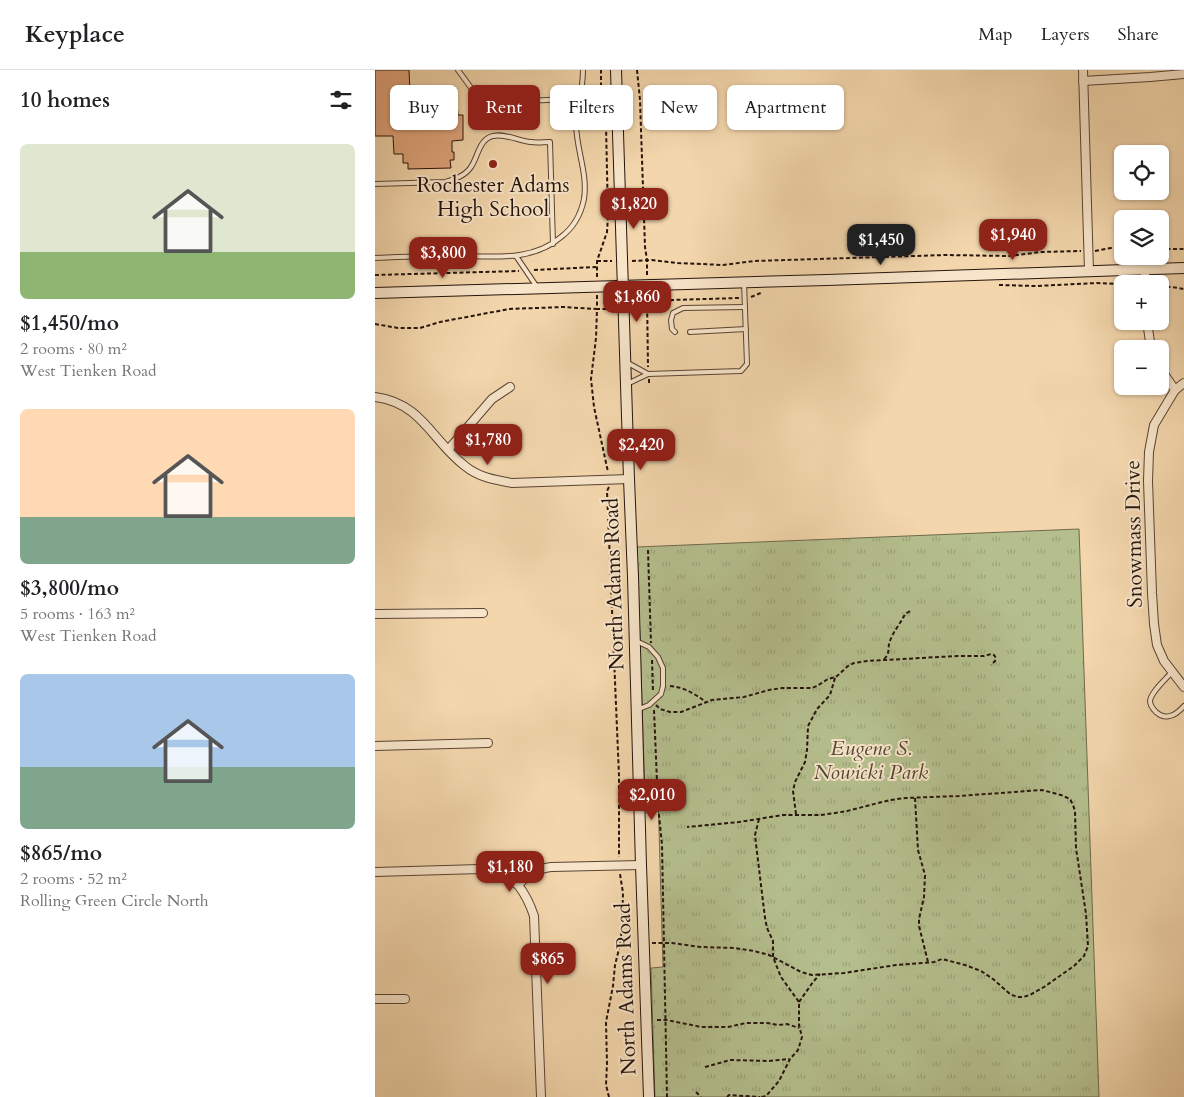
<!DOCTYPE html>
<html lang="en">
<head>
<meta charset="utf-8">
<style>
  :root { --surface:#fff; --page:#f2f2f2; --text:#202124; --muted:#757577; --line:#e0e0e0; --accent:#8f2418 }
  body { margin:0; font-family:Cardo,serif; background:var(--page); color:var(--text); height:100vh; display:flex; flex-direction:column; font-size:19px; white-space:nowrap }
  * { box-sizing:border-box; margin:0 }
  p { font-size:16px; color:var(--muted) }
  .icon { flex:none; width:28px; height:28px; fill:none; stroke:currentColor; stroke-width:2; stroke-linecap:round; stroke-linejoin:round }
  .map { position:relative; flex:1; overflow:hidden }
  .side { display:flex; flex-direction:column; background:var(--surface); width:375px }
  .side>* { flex:none }
  .hud { position:absolute; left:15px; top:15px; width:475px; height:45px; display:flex; gap:10px }
  .tools { position:absolute; left:739px; top:75px; display:grid; gap:10px }
  .tools a { display:grid; place-items:center; width:55px; height:55px; border-radius:8px; background:var(--surface); box-shadow:0 1px 4px #0004; font-size:25px }
  .price { position:absolute; translate:-50% -42px; padding:0 11px; border-radius:10px; background:var(--accent); color:#fff; font-size:16px; line-height:32px; filter:drop-shadow(0 1px 2px #0008) }
  .price::after { content:''; position:absolute; left:50%; top:30px; width:15px; height:11px; margin-left:-8px; background:inherit; clip-path:polygon(0 0,100% 0,50% 100%) }
  .price.selected { background:#222; color:#fff }
  ul { padding:0; list-style:none }
  li { display:grid; align-content:center; gap:10px; height:265px; padding:0 20px }
  li span { display:grid; place-items:center; height:155px; border-radius:8px; color:#555 }
  li>.icon { margin-inline-start:auto }
  span .icon { width:90px; height:90px; fill:#fffc; stroke-width:1 }
  li b { font-size:21px }
  h2 { display:flex; justify-content:space-between; align-items:center; height:60px; padding:0 20px; font-size:21px }
  .pill { padding:0 18px; border-radius:8px; background:var(--surface); box-shadow:0 1px 4px #0004; font-size:18px; line-height:45px }
  .pill.selected { background:var(--accent); color:#fff }
  header { display:flex; align-items:center; gap:30px; box-sizing:border-box; height:70px; padding:0 25px; background:var(--surface); border-bottom:1px solid var(--line) }
  header strong { font-size:24px }
  nav { display:flex; gap:28px; margin-inline-start:auto; font-size:18px }
  main { display:flex; flex:1; min-height:0 }
  .map>svg:first-child { display:block }
</style>
</head>
<body>
<header>
<strong>Keyplace</strong>
<nav><a>Map</a><a>Layers</a><a>Share</a></nav>
</header>
<main>
<section class="side">
<h2>10 homes<svg class="icon" aria-label="filters" viewBox="0 0 24 24"><path d="M4 7h16M4 17h16"/><circle cx="9" cy="7" r="2"/><circle cx="15" cy="17" r="2"/></svg></h2>
<ul>
<li><span style="background:linear-gradient(#dfe7d0 70%,#8fb573 0)"><svg class="icon" aria-label="home" viewBox="0 0 24 24"><path d="M3 11l9-7 9 7M6 9v11h12V9"/></svg></span><div><b>$1,450/mo</b><p>2 rooms · 80 m²</p><p>West Tienken Road</p></div></li>
<li><span style="background:linear-gradient(#ffd9b3 70%,#7fa58c 0)"><svg class="icon" aria-label="home" viewBox="0 0 24 24"><path d="M3 11l9-7 9 7M6 9v11h12V9"/></svg></span><div><b>$3,800/mo</b><p>5 rooms · 163 m²</p><p>West Tienken Road</p></div></li>
<li><span style="background:linear-gradient(#a9c7e8 60%,#7fa58c 0)"><svg class="icon" aria-label="home" viewBox="0 0 24 24"><path d="M3 11l9-7 9 7M6 9v11h12V9"/></svg></span><div><b>$865/mo</b><p>2 rooms · 52 m²</p><p>Rolling Green Circle North</p></div></li>
</ul>
</section>
<div class="map">
<svg width="809" height="1027" viewBox="0 0 809 1027">
  <defs>
    <pattern id="park-tufts" width="24" height="20" patternUnits="userSpaceOnUse" patternTransform="scale(1.25)"><rect width="24" height="20" fill="#b5bf8e"/><path d="M3 7l-1-3M5 7V3M7 7l1-3M15 17l-1-3M17 17v-4M19 17l1-3" fill="none" stroke="#9ca379"/></pattern>
  </defs>
  <rect width="100%" height="100%" fill="#f3d6ac"/>
  <filter id="stains"><feTurbulence type="fractalNoise" baseFrequency=".004" numOctaves="4"/><feColorMatrix values="0 0 0 0 .2 0 0 0 0 .09 0 0 0 0 .02 0 0 0 .5 -.17"/></filter>
  <radialGradient id="worn" r=".72"><stop offset=".6" stop-color="#630" stop-opacity="0"/><stop offset="1" stop-color="#630" stop-opacity=".3"/></radialGradient>
  <polygon fill="url(#park-tufts)" stroke="#6e6a4d" points="704,459 724,1027 280,1027 276,898 288,897 283,725 270,725 262,477"/>
  <polygon fill="#e0a47b" stroke="#26140c" points="0,0 34,0 35,23 76,22 76,33 82,33 83,45 88,45 88,70 77,71 77,82 79,82 79,90 75,90 76,98 33,99 33,93 28,93 28,84 19,84 18,66 0,66"/>
  <g fill="none" stroke-linecap="round" stroke-linejoin="round">
    <g stroke="#594434" stroke-width="6">
      <g id="lane">
        <polyline points="83,0 102,26 104,33 240,27"/>
        <path d="M0,114l70,-2c10,-3 20,-6 26,-15 7,-10 8,-28 22,-31 12,-3 26,5 38,6 6,1 13,0 19,0l3,102"/>
        <polyline points="141,186 162,217"/>
        <path d="M0,188c24,-1 48,-2 72,-2 39,-1 83,8 114,-19 12,-9 20,-23 23,-38 4,-26 -8,-50 -8,-76 0,-6 2,-13 3,-19 2,-11 4,-23 4,-34"/>
        <polyline points="300,262 297,259 296,250 298,243 308,238 370,237"/>
        <polyline points="315,262 371,259"/>
        <polyline points="251,292 273,304"/>
        <polyline points="252,314 273,304 366,301 372,294 369,212"/>
        <polyline points="261,571 274,577 283,587 288,598 288,616 286,624 274,635 264,639"/>
        <path d="M797,602c-6,7 -21,20 -22,29 0,5 3,8 6,11 10,9 20,3 28,-6"/>
      </g>
    </g>
    <g stroke="#594434" stroke-width="10">
      <g id="street">
        <polyline points="708,0 714,201"/>
        <polyline points="708,11 775,7 809,4"/>
        <polyline points="770,199 770,214"/>
        <polyline points="772,251 775,272 777,279"/>
        <polyline points="785,298 800,320"/>
        <polyline points="809,313 800,320 779,355 774,382 773,411 777,523 779,554 782,575 789,591 809,617"/>
        <path d="M0,327c47,6 57,44 90,69 13,11 30,14 47,17l117,-4"/>
        <polyline points="73,380 117,329 135,317"/>
        <polyline points="0,544 108,543"/>
        <polyline points="0,676 113,673"/>
        <path d="M0,802l105,-3c17,2 25,6 38,16 10,-10 18,-16 33,-18l90,-2"/>
        <path d="M143,815c8,10 12,19 16,31l7,181"/>
        <polyline points="0,929 30,929"/>
      </g>
    </g>
    <g stroke="#26140c" stroke-width="12">
      <g id="secondary">
        <polyline points="241,0 254,409 258,507 266,795 274,1027"/>
        <polyline points="0,223 452,210 809,198"/>
      </g>
    </g>
    <g stroke="#26140c" stroke-width="2" stroke-dasharray="4 2.5" stroke-linecap="butt">
      <polyline points="262,0 265,30 270,177 272,190 272,207"/>
      <polyline points="226,23 226,0"/>
      <polyline points="785,179 809,179"/>
      <polyline points="720,181 736,178 748,178"/>
      <polyline points="222,191 237,191"/>
      <polyline points="257,191 277,190 303,193 348,195 379,191 571,185 634,186 666,182 706,181"/>
      <polyline points="159,200 221,197"/>
      <polyline points="0,205 144,201"/>
      <polyline points="222,207 222,191 232,162 233,146 231,55 226,35"/>
      <polyline points="624,215 661,216 722,213 748,214"/>
      <polyline points="785,217 797,217 809,219"/>
      <polyline points="272,224 273,297"/>
      <polyline points="222,225 222,239 241,239"/>
      <polyline points="376,227 388,222"/>
      <polyline points="258,239 278,239 297,230 364,228"/>
      <polyline points="0,254 23,258 45,258 65,252 134,239 188,237 222,239 221,268 216,309 219,337 233,402"/>
      <polyline points="274,309 274,315"/>
      <polyline points="234,417 232,421 244,706 244,787"/>
      <polyline points="273,480 276,573"/>
      <path d="M509,589c7,-6 3,-11 6,-18 3,-9 10,-17 14,-25l3,-3 5,-3"/>
      <polyline points="277,590 278,622"/>
      <path d="M295,616c14,1 25,8 36,16"/>
      <polyline points="281,635 285,639 295,642 306,642 337,630 369,627 394,620 407,618 437,618 442,616 453,609 461,607 473,596 479,593 492,591 582,586 609,586 616,584 619,585 621,588 620,591 616,595"/>
      <polyline points="279,640 283,735 287,775 292,1027"/>
      <polyline points="540,728 543,780 550,805 549,827 544,849 544,856 553,892"/>
      <polyline points="421,744 418,721 420,712 430,692 432,680 433,656 442,639 455,625 460,608"/>
      <polyline points="384,749 380,765 381,774 390,848 392,858 398,871 398,887 406,907 424,932 424,955 427,967 423,980 415,989 404,1011 391,1026 386,1027"/>
      <polyline points="277,873 297,873 325,877 359,878 379,881 394,885 426,902 437,905 469,903 521,895 559,892 567,889 590,895 606,901 618,909 635,924 642,927 648,927 655,925 669,917 699,896 709,886 713,876 711,844 701,778 700,741 698,735 695,729 686,725 667,720 584,726 531,728 515,730 472,741 460,743 446,745 408,745 364,752 312,757"/>
      <polyline points="424,932 438,912 445,904"/>
      <polyline points="282,950 292,950 326,957 353,957 371,953 392,953 403,955 412,954 424,958"/>
      <polyline points="330,997 355,990 394,991 414,989"/>
      <polyline points="321,1022 326,1027"/>
      <polyline points="234,1027 231,1015 232,994 231,952 238,916 240,895 245,875 247,857 248,823 245,804"/>
      <polyline points="352,1027 354,1025 385,1027"/>
    </g>
    <use href="#lane" stroke="#f7e4c9" stroke-width="4"/>
    <use href="#street" stroke="#f7e4c9" stroke-width="8"/>
    <use href="#secondary" stroke="#f7e4c9" stroke-width="10"/>
  </g>
  <circle fill="#8f2418" stroke="#f7e4c9" stroke-width="2" cx="118" cy="94" r="5"/>
  <g text-anchor="middle" dominant-baseline="central" stroke-width="4" stroke-linejoin="round" paint-order="stroke">
    <g font-size="21" fill="#26140c" stroke="#f7e4c9">
      <text x="118" y="115">Rochester Adams<tspan x="118" dy="24">High School</tspan></text>
    </g>
    <g font-size="21" fill="#26140c" stroke="#f7e4c9">
      <text transform="translate(759 464) rotate(-91)">Snowmass Drive</text>
      <text transform="translate(239 514) rotate(-92)">North Adams Road</text>
      <text transform="translate(251 919) rotate(-92)">North Adams Road</text>
    </g>
    <g font-size="21" font-style="italic" fill="#514733" stroke="#f7e4c9">
      <text x="496" y="678">Eugene S.<tspan x="496" dy="24">Nowicki Park</tspan></text>
    </g>
  </g>
  <rect width="100%" height="100%" filter="url(#stains)"/>
  <rect width="100%" height="100%" fill="url(#worn)"/>
</svg>
<div class="tools">
<a><svg class="icon" aria-label="locate" viewBox="0 0 24 24"><circle cx="12" cy="12" r="6"/><path d="M12 2v4M12 18v4M2 12h4M18 12h4"/></svg></a>
<a><svg class="icon" aria-label="layers" viewBox="0 0 24 24"><path d="M12 4l9 5-9 5-9-5zM3 14l9 5 9-5"/></svg></a>
<a>+</a>
<a>−</a>
</div>
<b class="price" style="left:259px;top:160px">$1,820</b>
<b class="price" style="left:638px;top:191px">$1,940</b>
<b class="price selected" style="left:506px;top:196px">$1,450</b>
<b class="price" style="left:68px;top:209px">$3,800</b>
<b class="price" style="left:262px;top:253px">$1,860</b>
<b class="price" style="left:113px;top:396px">$1,780</b>
<b class="price" style="left:266px;top:401px">$2,420</b>
<b class="price" style="left:277px;top:751px">$2,010</b>
<b class="price" style="left:135px;top:823px">$1,180</b>
<b class="price" style="left:173px;top:915px">$865</b>
<div class="hud">
<a class="pill">Buy</a>
<a class="pill selected">Rent</a>
<a class="pill">Filters</a>
<a class="pill">New</a>
<a class="pill">Apartment</a>
</div>
</div>
</main>
</body>
</html>
